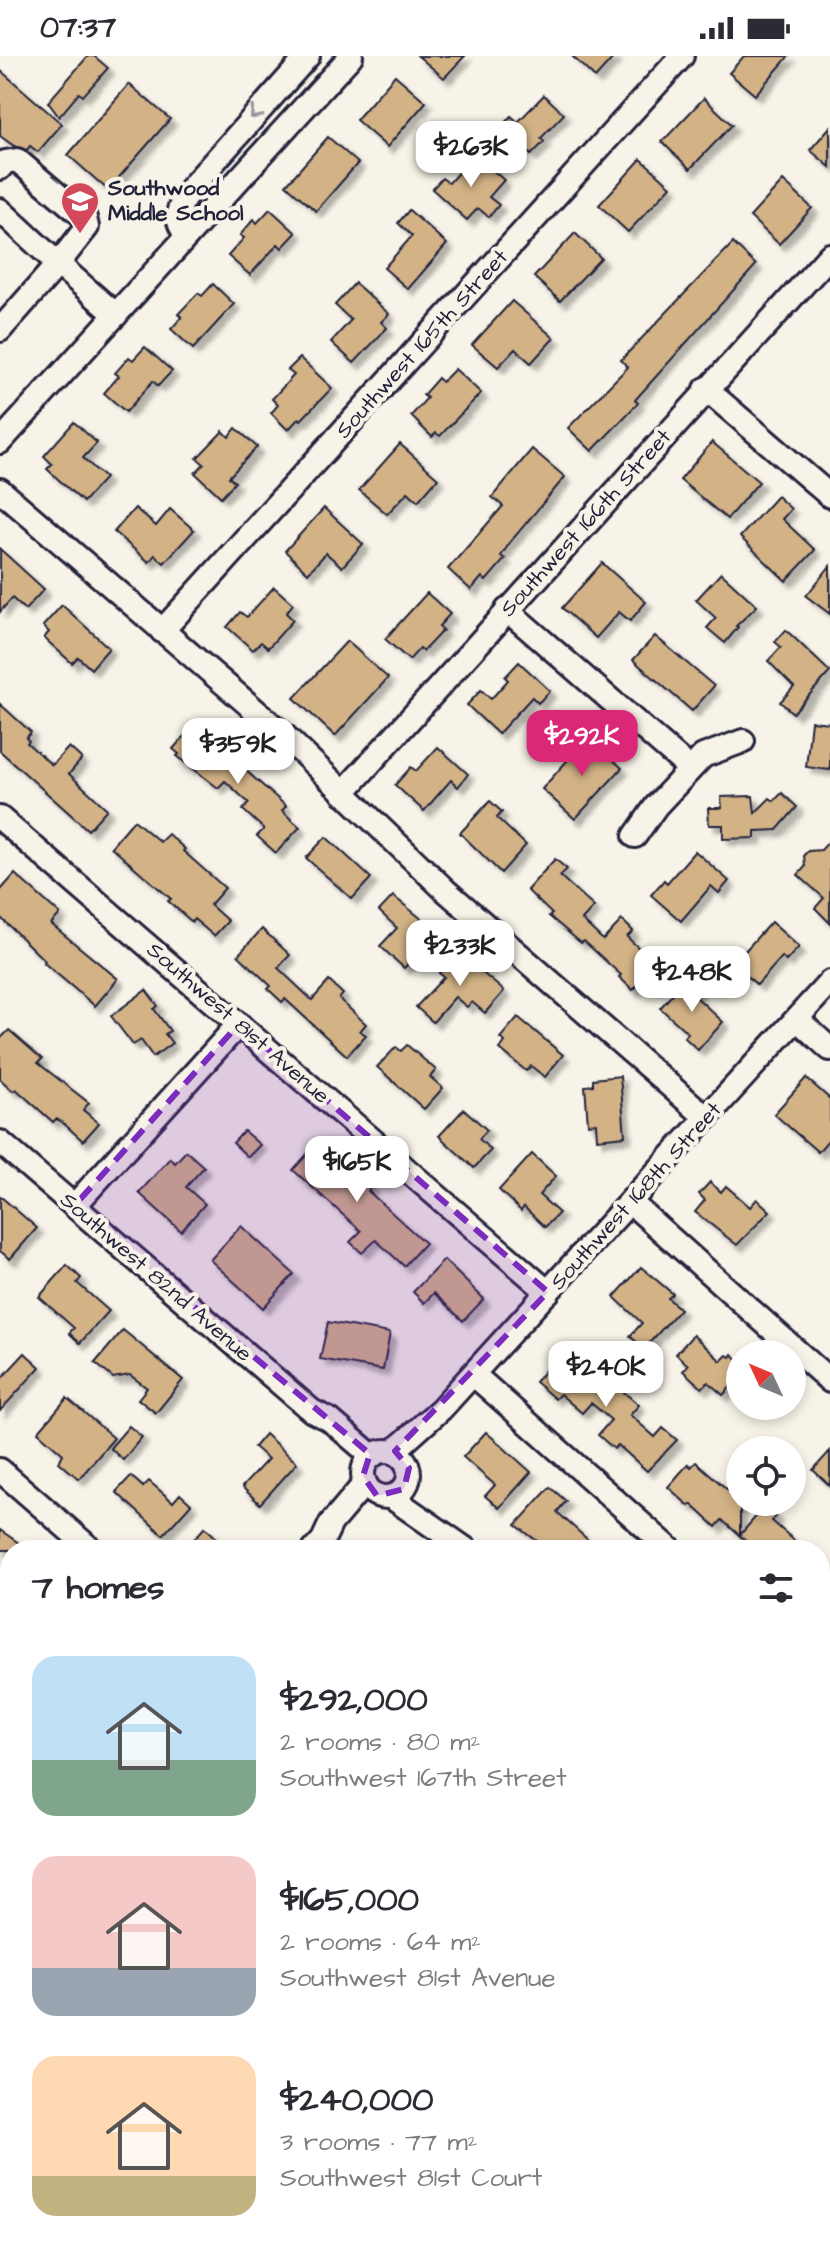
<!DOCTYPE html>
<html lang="en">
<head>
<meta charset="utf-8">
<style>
  :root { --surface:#fff; --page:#f2f2f3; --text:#2b2b33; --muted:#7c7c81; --accent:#db2777 }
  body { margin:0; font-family:"Architects Daughter",sans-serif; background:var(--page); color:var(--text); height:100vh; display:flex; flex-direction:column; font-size:30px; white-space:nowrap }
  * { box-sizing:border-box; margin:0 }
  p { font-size:26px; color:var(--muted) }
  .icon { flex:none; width:44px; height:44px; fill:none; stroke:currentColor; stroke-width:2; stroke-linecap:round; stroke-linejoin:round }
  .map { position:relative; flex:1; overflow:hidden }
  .details { position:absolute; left:0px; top:1484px; width:830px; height:712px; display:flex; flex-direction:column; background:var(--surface); border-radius:32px 32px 0 0; box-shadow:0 4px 12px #0003 }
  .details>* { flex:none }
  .needle { width:52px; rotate:314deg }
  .controls { position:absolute; left:726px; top:1284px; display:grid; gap:16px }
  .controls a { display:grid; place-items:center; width:80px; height:80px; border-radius:50%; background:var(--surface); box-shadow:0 4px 12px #0003; font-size:40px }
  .price { position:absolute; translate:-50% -68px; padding:0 18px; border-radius:16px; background:#fff; color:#222; font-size:26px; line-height:52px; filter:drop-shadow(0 2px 4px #0008) }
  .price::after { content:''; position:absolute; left:50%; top:48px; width:24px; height:18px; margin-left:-12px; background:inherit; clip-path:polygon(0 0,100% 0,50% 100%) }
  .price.active { background:var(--accent); color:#fff }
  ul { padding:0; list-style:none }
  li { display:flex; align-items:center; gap:24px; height:200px; padding:0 32px }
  li span { display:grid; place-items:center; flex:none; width:224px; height:160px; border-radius:24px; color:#555 }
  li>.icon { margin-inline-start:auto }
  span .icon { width:96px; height:96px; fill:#fffc; stroke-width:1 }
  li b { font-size:34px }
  h2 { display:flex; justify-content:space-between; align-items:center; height:96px; padding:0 32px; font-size:34px }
  .status { display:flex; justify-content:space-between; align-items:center; height:56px; padding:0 40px; background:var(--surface); direction:ltr }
  .status svg { height:22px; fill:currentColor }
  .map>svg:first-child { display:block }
</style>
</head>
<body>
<div class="status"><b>07:37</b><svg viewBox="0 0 49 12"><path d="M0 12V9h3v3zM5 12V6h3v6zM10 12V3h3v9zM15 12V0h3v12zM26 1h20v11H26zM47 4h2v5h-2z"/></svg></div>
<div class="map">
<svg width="830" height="2196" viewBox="0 0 830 2196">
  <defs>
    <filter id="shadow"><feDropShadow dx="6" dy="6" stdDeviation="2" flood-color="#0004"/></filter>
  </defs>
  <rect width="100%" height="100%" fill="#f7f3e8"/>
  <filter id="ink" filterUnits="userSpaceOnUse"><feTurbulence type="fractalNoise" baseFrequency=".0125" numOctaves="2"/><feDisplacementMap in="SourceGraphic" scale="16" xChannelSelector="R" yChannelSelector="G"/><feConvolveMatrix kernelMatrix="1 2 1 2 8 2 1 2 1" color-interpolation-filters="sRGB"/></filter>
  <g filter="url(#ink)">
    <g fill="#d3b386" stroke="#22223b" stroke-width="2" filter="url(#shadow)">
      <polygon points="88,0 94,0 108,12 83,40 79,37 59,61 48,46"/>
      <polygon points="418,0 465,0 444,22"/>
      <polygon points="572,0 615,0 595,22"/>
      <polygon points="744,0 789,0 755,39 729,17"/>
      <polygon points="0,14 62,68 38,96 30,90 27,94 14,90 0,80"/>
      <polygon points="395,19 426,46 387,91 356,64"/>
      <polygon points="129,28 170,63 108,134 68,99"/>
      <polygon points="544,39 564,58 541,82 544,86 531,99 501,71 511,60 518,66"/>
      <polygon points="704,42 732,69 690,113 662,86"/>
      <polygon points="830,71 830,111 810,94"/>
      <polygon points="328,81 358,107 316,155 286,129"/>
      <polygon points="474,98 504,124 489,141 499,149 489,161 478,152 467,164 432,133 442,122 449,127"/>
      <polygon points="641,103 671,130 628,176 599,149"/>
      <polygon points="783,125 812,152 779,188 750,161"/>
      <polygon points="270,153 296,177 282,192 278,188 250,219 228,200 244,182 240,179 254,163 257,167"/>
      <polygon points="409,154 447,188 408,233 384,212 412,180 398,167"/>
      <polygon points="575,177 601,202 560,245 534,221"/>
      <polygon points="733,187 756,209 635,344 638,347 592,395 568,372 628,311 621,304"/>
      <polygon points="355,227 389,258 381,266 387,272 354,307 331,286 351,264 335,249"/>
      <polygon points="213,228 234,248 193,293 171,273 182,261 178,258 198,237 202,240"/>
      <polygon points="512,245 554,282 531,307 515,293 498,311 472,289"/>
      <polygon points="145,291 172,315 158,330 153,325 126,356 104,337 119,320 115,317 129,301 133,304"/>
      <polygon points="300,302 332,332 301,364 299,362 288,374 271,357 278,349 272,343 294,319 288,314"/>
      <polygon points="455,313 481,337 440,380 436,377 432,381 411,360 427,342 423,339 438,322 442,326"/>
      <polygon points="74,366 97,387 83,402 105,422 83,446 47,413 52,408 44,400"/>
      <polygon points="236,372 257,391 229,421 235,426 221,441 195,417 204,408 197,402 223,375 229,381"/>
      <polygon points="712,386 759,426 727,463 680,424"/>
      <polygon points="400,388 438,422 418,445 408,436 387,458 359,434"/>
      <polygon points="532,393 565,421 511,485 501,500 505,503 486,525 482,521 471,534 448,513 503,450 492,441"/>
      <polygon points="777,440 791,453 782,463 815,494 786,525 740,481"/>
      <polygon points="135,452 156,470 170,453 194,474 164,507 155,499 149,506 114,476"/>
      <polygon points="324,452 363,488 342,511 326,497 308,517 285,495"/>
      <polygon points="0,493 44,533 25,554 12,542 0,556"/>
      <polygon points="602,507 646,546 630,565 619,556 596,582 562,552"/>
      <polygon points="830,510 830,558 806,540"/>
      <polygon points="721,517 757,550 736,570 738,571 725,587 707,572 716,562 696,544"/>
      <polygon points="274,531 293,548 286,557 293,564 268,592 261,586 253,594 227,571 240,556 247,561"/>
      <polygon points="427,537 450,558 439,570 443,574 423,595 420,592 409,604 385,583"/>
      <polygon points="62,549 109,592 91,613 78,601 72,607 44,582 49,576 43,570"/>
      <polygon points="786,574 830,616 793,657 780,646 794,631 768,605 781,591 775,586"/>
      <polygon points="655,580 714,630 692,655 633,604"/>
      <polygon points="347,585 388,622 335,680 294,642"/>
      <polygon points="519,606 550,635 538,647 532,641 498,678 467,649 481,634 491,643 508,624 505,621"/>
      <polygon points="0,648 31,676 26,682 29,685 27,687 52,709 69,691 82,703 69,718 107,753 88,774 0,695"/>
      <polygon points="811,665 830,667 830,714 806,711"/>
      <polygon points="194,669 286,750 282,755 300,771 276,797 257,780 264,773 243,754 249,747 225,725 218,732 177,700 179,698 173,693"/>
      <polygon points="588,681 622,712 575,763 542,733"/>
      <polygon points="438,691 468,718 458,731 451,724 424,755 395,729 411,711 416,715"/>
      <polygon points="782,737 797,751 777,774 755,775 755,782 723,783 723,769 709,769 708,752 722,752 721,741 753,740 755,757 770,742 774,745"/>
      <polygon points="490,745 502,756 497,762 526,789 501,817 460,777"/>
      <polygon points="134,764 160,786 168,778 185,793 183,795 225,832 210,849 228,865 214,880 194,863 192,866 168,845 171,843 111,791"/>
      <polygon points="326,781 371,822 352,843 306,802"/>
      <polygon points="830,784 830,867 815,852 824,842 798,819 805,811 804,799 808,795 821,794"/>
      <polygon points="695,795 729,825 719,837 711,830 681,865 651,839 664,824 667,827"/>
      <polygon points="555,803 567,813 560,820 594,851 582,864 603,884 622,864 633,875 627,881 657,909 633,934 619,921 621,919 584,885 581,887 549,860 552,858 527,834"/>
      <polygon points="15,818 60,858 51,868 118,923 95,950 44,907 45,905 0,861 0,835"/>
      <polygon points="393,840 438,876 404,912 380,890 397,872 379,855"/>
      <polygon points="771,866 799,891 786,905 782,901 757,929 727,902 738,891 744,896"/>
      <polygon points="262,873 290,899 278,912 312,944 329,925 343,938 339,943 366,968 360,975 366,979 347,1000 285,943 282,946 268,933 271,930 238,899"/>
      <polygon points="457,895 504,935 485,957 472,946 467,951 455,941 433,966 416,951 444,921 439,917"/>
      <polygon points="688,921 700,932 694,939 723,966 698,994 684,981 688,977 660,952"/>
      <polygon points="146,934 158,950 154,953 170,975 165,978 172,987 153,1001 141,984 133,989 111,960"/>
      <polygon points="518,961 563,999 545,1021 531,1010 526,1015 500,993 505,986 500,982"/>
      <polygon points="9,974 42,1003 38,1007 89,1047 83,1054 99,1067 83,1085 61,1065 56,1063 53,1066 16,1033 13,1035 0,1023 0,983"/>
      <polygon points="407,989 436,1014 430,1021 443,1032 424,1053 377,1011 396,991 401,995"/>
      <polygon points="620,1020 625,1080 597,1083 596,1067 588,1068 585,1030 593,1029 593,1023"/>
      <polygon points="806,1022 830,1043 830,1082 818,1096 774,1058"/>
      <polygon points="464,1053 487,1074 479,1083 491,1094 474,1112 439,1080"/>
      <polygon points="244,1075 260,1089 248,1101 233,1087"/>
      <polygon points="320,1084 372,1130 368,1135 425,1187 404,1210 376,1184 362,1197 350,1186 361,1175 293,1114"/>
      <polygon points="186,1095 204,1111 186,1131 205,1148 181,1175 139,1137 170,1102 175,1107"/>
      <polygon points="532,1098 556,1120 539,1139 559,1157 545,1171 524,1151 521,1155 499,1134"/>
      <polygon points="710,1126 721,1136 726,1130 750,1151 757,1143 770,1155 737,1189 695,1156 705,1144 699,1138"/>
      <polygon points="0,1140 37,1172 10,1203 0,1195"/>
      <polygon points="241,1170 294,1218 263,1252 210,1204"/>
      <polygon points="444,1204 484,1243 463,1265 434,1237 424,1247 413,1236"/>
      <polygon points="67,1209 81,1222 77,1227 109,1255 80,1287 69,1277 74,1272 39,1241"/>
      <polygon points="641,1211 673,1238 668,1242 680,1253 644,1293 630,1280 642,1267 614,1241"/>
      <polygon points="328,1266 390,1277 383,1314 320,1303"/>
      <polygon points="123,1274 183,1324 156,1357 138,1343 147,1332 130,1319 113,1322 95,1307"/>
      <polygon points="693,1279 721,1305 727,1299 730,1301 732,1298 740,1305 740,1321 723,1339 708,1326 702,1332 683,1315 688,1309 676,1298"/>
      <polygon points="562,1295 592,1321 602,1309 614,1321 611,1325 639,1349 630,1359 655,1381 663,1372 677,1384 647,1415 618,1389 614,1393 598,1379 611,1364 591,1347 582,1357 560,1338 555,1343 535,1326"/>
      <polygon points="25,1297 40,1311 0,1355 0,1324"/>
      <polygon points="67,1342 114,1382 79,1423 59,1406 63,1398 38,1376"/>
      <polygon points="129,1370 142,1381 123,1404 110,1392"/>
      <polygon points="486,1376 531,1416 499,1452 485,1440 495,1429 463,1401"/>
      <polygon points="265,1378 297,1407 260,1448 242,1431 268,1403 254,1391"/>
      <polygon points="830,1395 830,1430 813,1414"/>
      <polygon points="696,1406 728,1434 740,1420 740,1479 765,1450 776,1460 772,1465 805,1494 756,1494 722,1464 716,1471 691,1448 689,1450 668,1431 688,1408 691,1411"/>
      <polygon points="131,1420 143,1431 149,1425 173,1446 180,1438 191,1448 163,1479 116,1436"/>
      <polygon points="550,1431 566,1445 557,1456 599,1494 549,1494 516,1469"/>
      <polygon points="205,1471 229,1494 184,1494"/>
      <polygon points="0,1474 29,1494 0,1494"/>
    </g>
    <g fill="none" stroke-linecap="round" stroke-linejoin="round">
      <g stroke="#22223b" stroke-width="28">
        <g id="minor">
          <polyline points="0,112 5,106 17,104 85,162 87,171 58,208 116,259"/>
          <polyline points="0,154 58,208 0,274"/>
          <path d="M187,180c-15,-19 -9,-26 2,-46l119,-134"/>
          <polyline points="706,333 830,440"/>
          <polyline points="0,386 351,0"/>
          <polyline points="0,434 286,681 445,834 707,1062"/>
          <polyline points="507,554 690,713"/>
          <polyline points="162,575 682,0"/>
          <polyline points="343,737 830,199"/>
          <polyline points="0,762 548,1236"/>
          <polyline points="635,780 656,750 703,700 743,685"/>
          <polyline points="797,963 830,993"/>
          <polyline points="0,1086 312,1355 330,1364 372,1400"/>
          <polyline points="630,1146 830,1325"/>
          <polyline points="74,1150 239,968"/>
          <polyline points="473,1318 671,1494"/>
          <circle cx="386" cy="1418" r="23"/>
          <polyline points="393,1396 441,1353 830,926"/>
          <polyline points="0,1414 92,1494"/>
          <polyline points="391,1441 467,1494"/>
          <polyline points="314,1494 323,1484 331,1467 365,1427"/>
          <polyline points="820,1666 830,1655"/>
          <polyline points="0,1738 10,1747"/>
          <polyline points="820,1792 830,1801"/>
          <polyline points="0,1841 10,1830"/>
          <polyline points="820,1854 830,1842"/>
          <polyline points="820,2005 830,2014"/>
          <polyline points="0,2046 10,2035"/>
          <polyline points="195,2186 200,2196"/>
          <polyline points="502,2186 513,2196"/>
        </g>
      </g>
      <use href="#minor" stroke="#f7f3e8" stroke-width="22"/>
    </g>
    <defs><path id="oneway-chevron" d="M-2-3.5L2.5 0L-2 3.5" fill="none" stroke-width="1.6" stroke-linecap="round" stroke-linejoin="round" transform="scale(2)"/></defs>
    <use stroke="#97959a" href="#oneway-chevron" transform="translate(255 58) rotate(132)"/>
  </g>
  <path fill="#7b2cbf" fill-opacity="0.2" stroke="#7b2cbf" stroke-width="6" stroke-dasharray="16 10" stroke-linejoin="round" d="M239,968l309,268 -153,159 14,17 -5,21 -27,7 -14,-20 7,-22 -296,-248z"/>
  <defs>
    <g id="school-pin" transform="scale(2)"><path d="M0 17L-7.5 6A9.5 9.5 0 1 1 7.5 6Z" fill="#d1495b" stroke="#f7f3e8"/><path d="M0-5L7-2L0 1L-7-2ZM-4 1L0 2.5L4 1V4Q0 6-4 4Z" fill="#fff"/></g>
  </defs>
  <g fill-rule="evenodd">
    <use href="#school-pin" x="80" y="145"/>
  </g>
  <g text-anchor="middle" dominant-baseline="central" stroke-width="8" stroke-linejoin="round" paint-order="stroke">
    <g font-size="22" font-weight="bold" fill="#22223b" stroke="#f7f3e8" text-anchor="start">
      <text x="108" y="132">Southwood<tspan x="108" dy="25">Middle School</tspan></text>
    </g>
    <g font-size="22" fill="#22223b" stroke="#f7f3e8">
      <text transform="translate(422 288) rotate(-48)">Southwest 165th Street</text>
      <text transform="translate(586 467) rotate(-48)">Southwest 166th Street</text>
      <text transform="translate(238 967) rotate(41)">Southwest 81st Avenue</text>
      <text transform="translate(636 1140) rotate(-48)">Southwest 168th Street</text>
      <text transform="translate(156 1221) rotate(41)">Southwest 82nd Avenue</text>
    </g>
  </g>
</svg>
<div class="controls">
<a><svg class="needle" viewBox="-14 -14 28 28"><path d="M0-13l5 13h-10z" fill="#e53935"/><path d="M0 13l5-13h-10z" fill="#7c7c81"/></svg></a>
<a><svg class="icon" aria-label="locate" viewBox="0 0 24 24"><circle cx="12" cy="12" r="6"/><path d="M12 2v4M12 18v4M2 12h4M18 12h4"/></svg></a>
</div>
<b class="price" style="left:471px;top:133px">$263K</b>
<b class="price active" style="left:582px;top:722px">$292K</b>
<b class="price" style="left:238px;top:730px">$359K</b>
<b class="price" style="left:460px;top:932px">$233K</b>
<b class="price" style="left:692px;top:958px">$248K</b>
<b class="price" style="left:357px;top:1148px">$165K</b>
<b class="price" style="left:606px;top:1353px">$240K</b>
<section class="details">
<h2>7 homes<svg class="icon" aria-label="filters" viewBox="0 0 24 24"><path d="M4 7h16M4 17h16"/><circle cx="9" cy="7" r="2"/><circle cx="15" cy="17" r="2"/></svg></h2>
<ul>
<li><span style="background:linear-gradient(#bfe0f5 65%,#7fa58c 0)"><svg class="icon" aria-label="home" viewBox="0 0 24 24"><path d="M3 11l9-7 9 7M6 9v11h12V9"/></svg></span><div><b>$292,000</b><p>2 rooms · 80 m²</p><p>Southwest 167th Street</p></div></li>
<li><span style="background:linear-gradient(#f6c9c9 70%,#9aa5b1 0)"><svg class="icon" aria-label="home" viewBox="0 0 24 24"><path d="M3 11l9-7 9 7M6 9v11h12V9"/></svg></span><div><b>$165,000</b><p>2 rooms · 64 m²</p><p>Southwest 81st Avenue</p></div></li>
<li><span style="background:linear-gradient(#ffd9b3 75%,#c2b280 0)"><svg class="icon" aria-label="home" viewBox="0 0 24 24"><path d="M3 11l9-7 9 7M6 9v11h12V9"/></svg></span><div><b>$240,000</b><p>3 rooms · 77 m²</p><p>Southwest 81st Court</p></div></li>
</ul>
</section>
</div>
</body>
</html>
